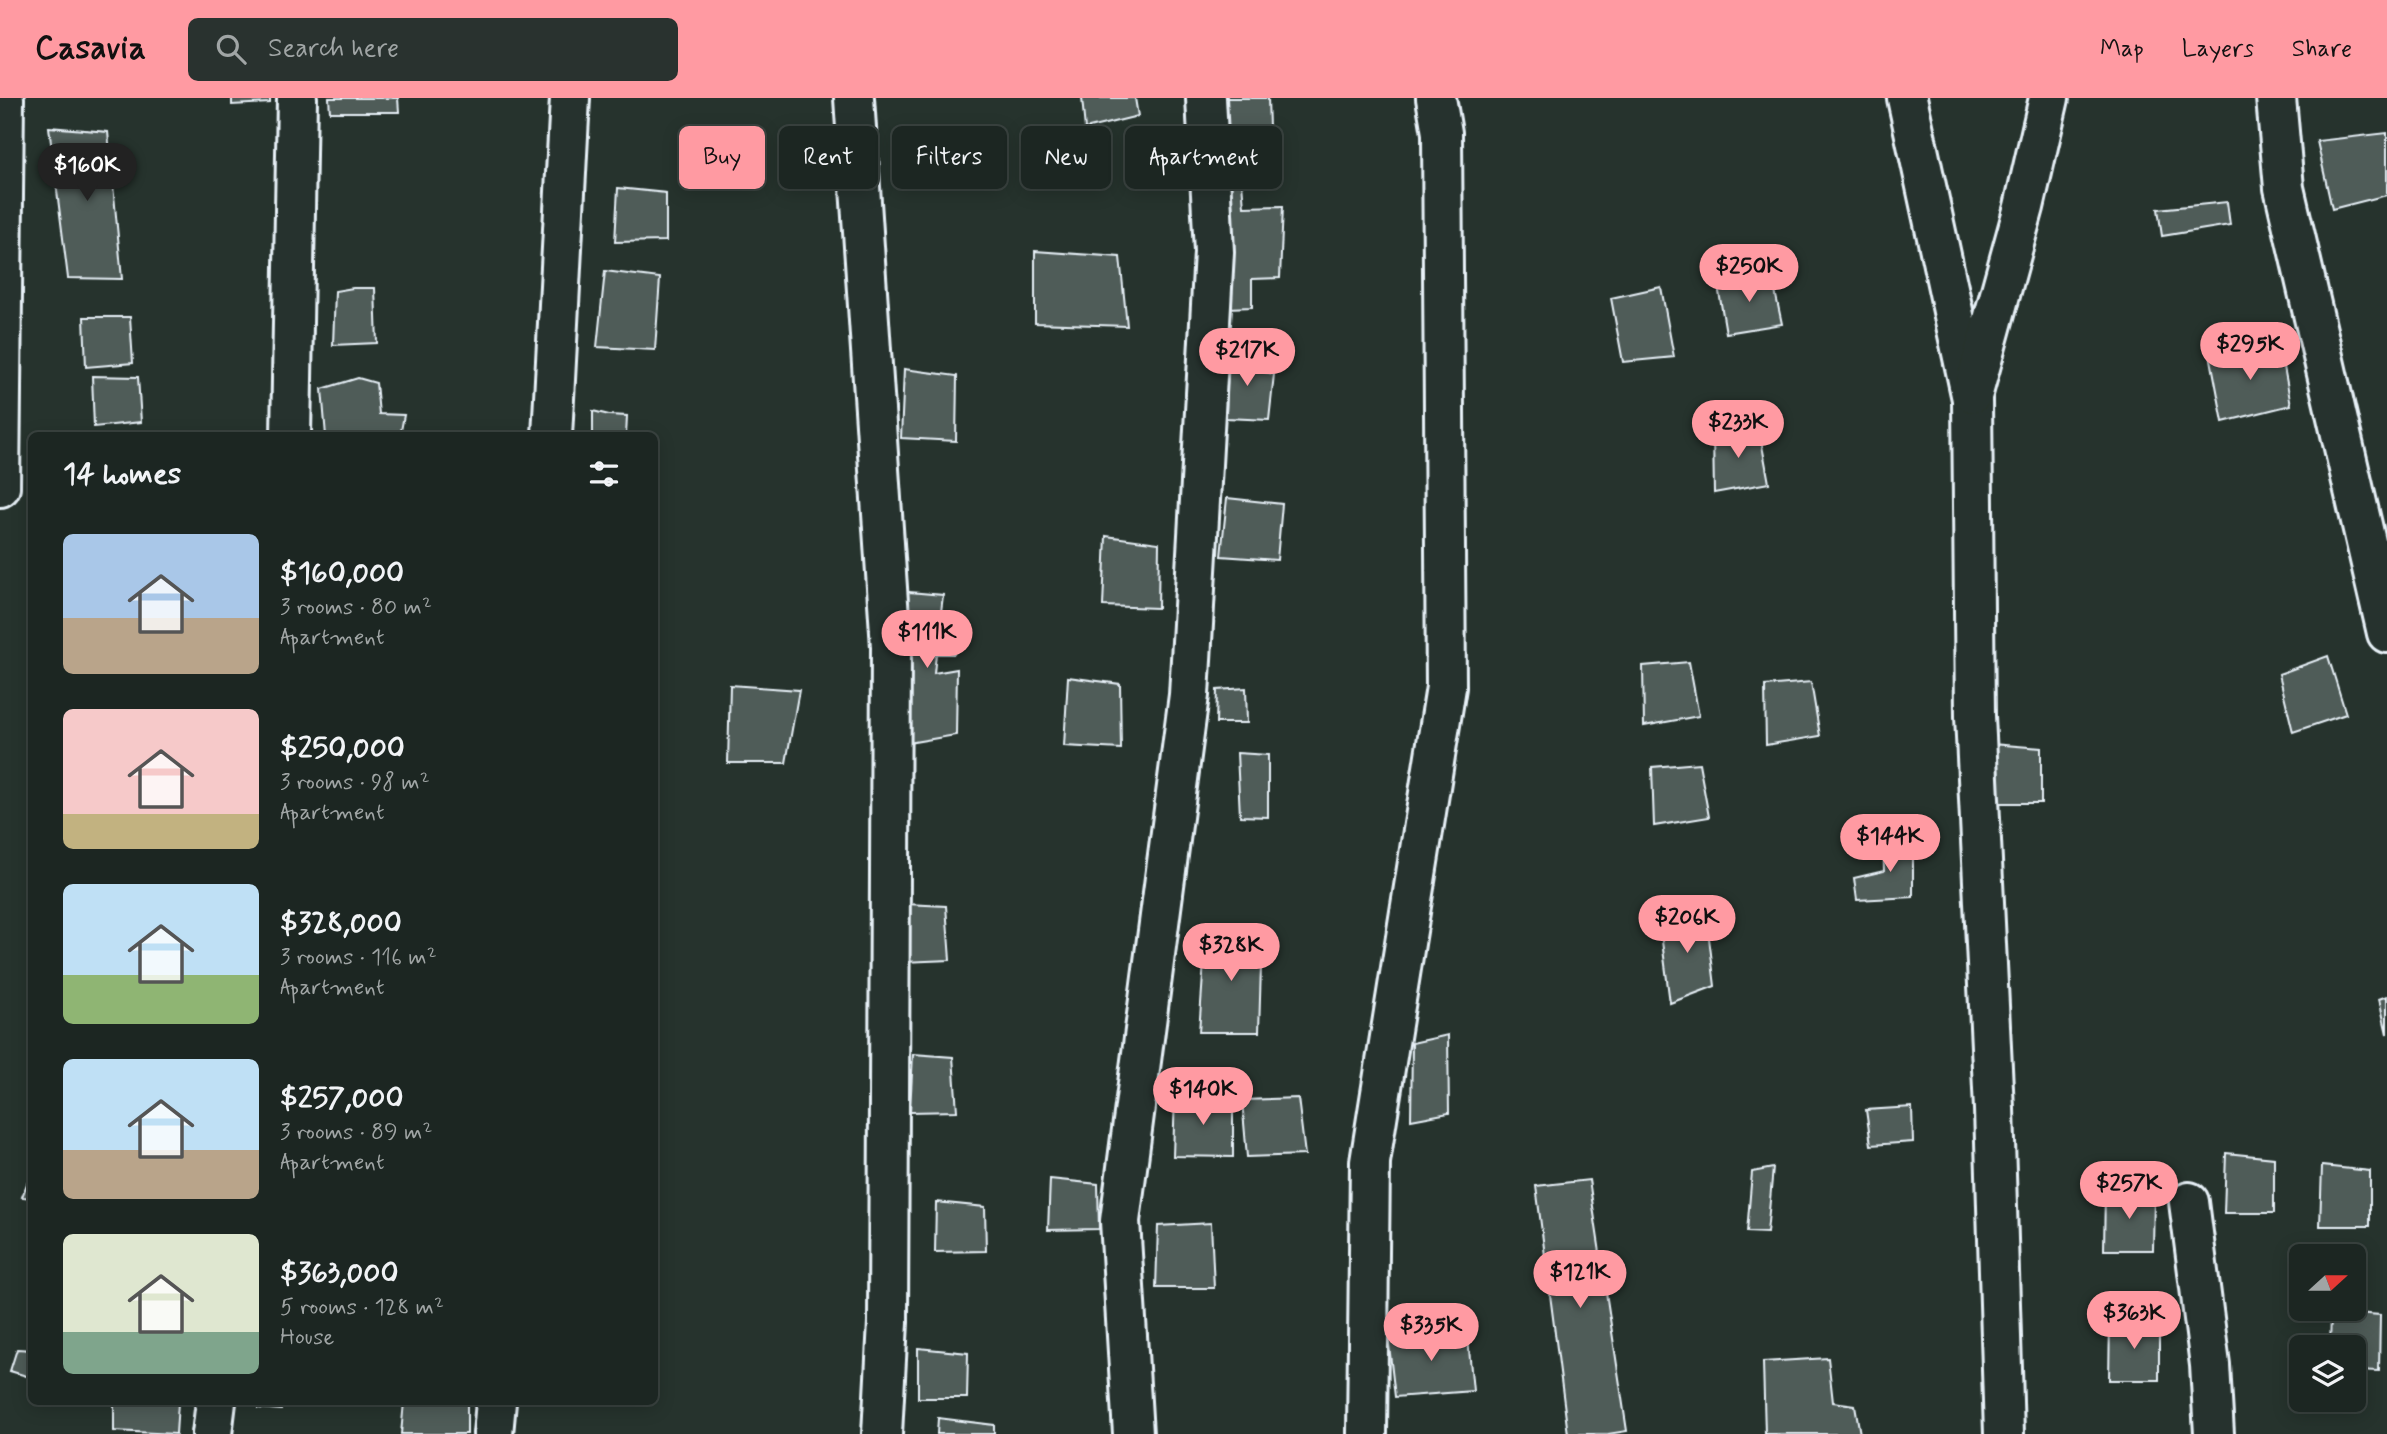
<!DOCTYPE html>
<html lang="en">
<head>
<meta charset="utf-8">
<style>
  :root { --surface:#1c2622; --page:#29322f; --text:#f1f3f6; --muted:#a0a5a5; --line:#3a4340; --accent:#ff9aa2 }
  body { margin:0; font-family:Mynerve,sans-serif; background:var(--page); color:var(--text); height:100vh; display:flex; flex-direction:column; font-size:26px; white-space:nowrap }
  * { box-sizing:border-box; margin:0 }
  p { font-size:23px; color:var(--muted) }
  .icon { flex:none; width:38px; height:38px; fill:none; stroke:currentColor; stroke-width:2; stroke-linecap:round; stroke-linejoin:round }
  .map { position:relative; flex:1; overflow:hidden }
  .sheet { position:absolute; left:28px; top:334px; width:630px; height:973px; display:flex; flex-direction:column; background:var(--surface); border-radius:10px; box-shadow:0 4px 18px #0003,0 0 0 2px var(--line) }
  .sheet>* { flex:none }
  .hud { position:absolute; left:679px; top:28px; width:665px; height:63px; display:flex; gap:14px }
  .needle { width:46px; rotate:69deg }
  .buttons { position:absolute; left:2289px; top:1146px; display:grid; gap:14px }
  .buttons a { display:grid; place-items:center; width:77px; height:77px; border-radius:10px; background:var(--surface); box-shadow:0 4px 18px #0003,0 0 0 2px var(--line); font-size:35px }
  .price { position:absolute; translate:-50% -60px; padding:0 16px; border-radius:24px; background:var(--accent); color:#111; font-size:23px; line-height:46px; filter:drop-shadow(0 2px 4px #0008) }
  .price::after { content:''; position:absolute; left:50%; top:42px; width:21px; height:16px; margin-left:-10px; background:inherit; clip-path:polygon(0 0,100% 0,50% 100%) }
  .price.active { background:#222; color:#fff }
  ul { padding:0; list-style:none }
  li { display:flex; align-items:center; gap:21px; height:175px; padding:0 35px }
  li span { display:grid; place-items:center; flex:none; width:196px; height:140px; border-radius:10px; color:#555 }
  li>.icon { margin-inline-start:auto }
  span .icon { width:84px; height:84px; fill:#fffc; stroke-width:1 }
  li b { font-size:30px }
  h2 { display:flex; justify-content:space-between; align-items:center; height:84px; padding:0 35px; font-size:30px }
  .chip { padding:0 24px; border-radius:10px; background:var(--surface); box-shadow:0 4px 18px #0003,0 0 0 2px var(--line); font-size:24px; line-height:63px }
  .chip.active { background:var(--accent); color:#111 }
  header { display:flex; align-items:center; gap:42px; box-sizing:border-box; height:98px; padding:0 35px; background:var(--accent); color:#111 }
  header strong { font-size:33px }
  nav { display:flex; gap:38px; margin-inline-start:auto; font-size:24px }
  .search { width:490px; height:63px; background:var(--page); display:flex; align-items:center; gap:18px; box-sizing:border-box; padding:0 24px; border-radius:10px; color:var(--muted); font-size:26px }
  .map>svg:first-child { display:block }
</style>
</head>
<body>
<header>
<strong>Casavia</strong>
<div class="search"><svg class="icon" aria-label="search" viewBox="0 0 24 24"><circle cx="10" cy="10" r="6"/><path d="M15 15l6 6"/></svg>Search here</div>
<nav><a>Map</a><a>Layers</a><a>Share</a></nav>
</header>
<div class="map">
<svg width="2387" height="1336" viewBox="0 0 2387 1336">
  <rect width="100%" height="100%" fill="#26332d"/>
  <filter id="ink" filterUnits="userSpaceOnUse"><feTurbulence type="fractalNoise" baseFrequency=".0143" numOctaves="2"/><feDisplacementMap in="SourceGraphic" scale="14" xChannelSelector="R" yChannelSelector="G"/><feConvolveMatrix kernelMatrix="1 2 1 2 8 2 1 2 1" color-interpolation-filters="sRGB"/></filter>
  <g filter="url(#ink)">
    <g fill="#505c59" stroke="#e8f1f8" stroke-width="2">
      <polygon points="232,0 270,0 270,5 232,7"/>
      <polygon points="329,0 398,0 399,14 330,14"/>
      <polygon points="1082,0 1135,0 1138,18 1085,31"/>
      <polygon points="1218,0 1268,0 1269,29 1263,53 1221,50"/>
      <polygon points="49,29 108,34 122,181 68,180"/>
      <polygon points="2387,35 2387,97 2332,111 2317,43"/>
      <polygon points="1221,68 1241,72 1244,109 1283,108 1280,180 1252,181 1252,209 1227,210"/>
      <polygon points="618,90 666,95 666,143 615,144"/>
      <polygon points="2227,104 2230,127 2162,138 2158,111"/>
      <polygon points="1035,153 1120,159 1127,228 1035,225"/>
      <polygon points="605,173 660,180 655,252 597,249"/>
      <polygon points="1772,179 1782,226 1726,235 1717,182"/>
      <polygon points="1661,189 1674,259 1623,264 1611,200"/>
      <polygon points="353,190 375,190 377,245 333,247 335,193"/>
      <polygon points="84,219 130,219 133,265 86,269"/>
      <polygon points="1228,247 1246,249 1247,271 1274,276 1269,322 1226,320"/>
      <polygon points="2280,247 2291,307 2223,324 2210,256"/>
      <polygon points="904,271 957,278 956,343 901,340"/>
      <polygon points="92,278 138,279 141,324 94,329"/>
      <polygon points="358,280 376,285 379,316 404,317 400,338 326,338 322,291"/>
      <polygon points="593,313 609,317 627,318 626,338 593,338"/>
      <polygon points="1759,331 1769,385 1714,395 1713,335"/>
      <polygon points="1227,400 1282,406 1277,462 1221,458"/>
      <polygon points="1106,438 1159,445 1158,510 1103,508"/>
      <polygon points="909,494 943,497 940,523 963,532 954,556 936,556 934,575 957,571 956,637 902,646 901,496"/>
      <polygon points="2328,558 2346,616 2293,634 2279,576"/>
      <polygon points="1689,564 1699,618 1644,628 1643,568"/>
      <polygon points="1068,579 1120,586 1121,651 1064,648"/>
      <polygon points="1811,584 1820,638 1766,647 1765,588"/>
      <polygon points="730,587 799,592 786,665 728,665"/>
      <polygon points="1246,590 1247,625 1216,625 1217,592"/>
      <polygon points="1992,646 2041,650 2041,705 1991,705"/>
      <polygon points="1237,655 1268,657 1268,719 1240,718"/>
      <polygon points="1699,665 1709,719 1654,728 1652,669"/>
      <polygon points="1883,740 1913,742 1913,799 1857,802 1854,780 1884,773"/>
      <polygon points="906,806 946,808 950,862 903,864"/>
      <polygon points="1706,816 1715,888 1670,905 1659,820"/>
      <polygon points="1206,835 1262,835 1259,934 1199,934"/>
      <polygon points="2387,898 2387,936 2379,901"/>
      <polygon points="1448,937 1449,1015 1411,1022 1412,945"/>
      <polygon points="913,956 953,959 957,1013 910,1014"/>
      <polygon points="1175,997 1233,1002 1233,1059 1173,1058"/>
      <polygon points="1298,1000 1305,1057 1247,1059 1242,1002"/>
      <polygon points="1912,1009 1913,1044 1871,1047 1866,1012"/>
      <polygon points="2226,1055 2274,1060 2274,1115 2224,1115"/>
      <polygon points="2322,1068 2370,1073 2370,1128 2320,1128"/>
      <polygon points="1773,1070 1767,1135 1747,1134 1752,1074"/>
      <polygon points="30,1078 32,1078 32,1100 22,1099"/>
      <polygon points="1050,1081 1098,1086 1099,1131 1048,1132"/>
      <polygon points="1589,1082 1627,1333 1608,1336 1568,1336 1536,1088"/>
      <polygon points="2105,1093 2154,1097 2153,1152 2104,1152"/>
      <polygon points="936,1104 985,1109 986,1153 935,1154"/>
      <polygon points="1211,1125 1214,1190 1156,1190 1158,1128"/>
      <polygon points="2331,1213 2380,1217 2379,1273 2354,1272 2354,1250 2330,1250"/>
      <polygon points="2110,1222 2159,1227 2159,1282 2109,1282"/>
      <polygon points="1467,1230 1473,1293 1395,1299 1388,1238"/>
      <polygon points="918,1250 968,1255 967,1300 918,1300"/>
      <polygon points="17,1251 32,1252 32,1292 30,1279 10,1273"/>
      <polygon points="1828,1260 1833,1304 1855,1307 1860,1336 1765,1336 1763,1264"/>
      <polygon points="114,1304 178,1304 176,1336 114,1333"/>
      <polygon points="258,1304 282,1304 281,1312 258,1310"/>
      <polygon points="404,1304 467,1304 467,1336 401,1336"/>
      <polygon points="938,1320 994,1327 994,1336 937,1336"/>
    </g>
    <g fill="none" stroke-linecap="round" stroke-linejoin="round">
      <g stroke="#e8f1f8" stroke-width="44">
        <g id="minor">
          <polyline points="854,0 891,549 888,1224 882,1336"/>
          <polyline points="1907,0 1972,301 1975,618 1994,1011 2004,1336"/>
          <polyline points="2276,0 2284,90 2387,535"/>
          <polyline points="1973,295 2024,109 2049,0"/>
          <polyline points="291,338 297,0"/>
          <polyline points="552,338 570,0"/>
          <polyline points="0,389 4,0"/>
          <polyline points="2189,1104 2210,1267 2214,1336"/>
          <polyline points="212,1336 216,1304"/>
          <polyline points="493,1336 496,1304"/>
          <polyline points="1133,1336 1120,1123 1189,597 1214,154 1206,0"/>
          <polyline points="1367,1336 1370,1064 1446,589 1442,35 1436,0"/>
        </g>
      </g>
      <use href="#minor" stroke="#26332d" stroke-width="38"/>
    </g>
  </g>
</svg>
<div class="buttons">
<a><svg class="needle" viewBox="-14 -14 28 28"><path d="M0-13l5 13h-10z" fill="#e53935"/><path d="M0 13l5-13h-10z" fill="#a0a5a5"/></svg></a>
<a><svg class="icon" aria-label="layers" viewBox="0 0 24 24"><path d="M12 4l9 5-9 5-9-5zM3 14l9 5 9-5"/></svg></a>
</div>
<b class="price active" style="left:87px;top:105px">$160K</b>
<b class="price" style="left:1749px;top:206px">$250K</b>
<b class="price" style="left:2250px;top:284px">$295K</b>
<b class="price" style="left:1247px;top:290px">$217K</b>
<b class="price" style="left:1738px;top:362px">$233K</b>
<b class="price" style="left:927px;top:572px">$111K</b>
<b class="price" style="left:1890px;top:776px">$144K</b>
<b class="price" style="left:1687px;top:857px">$206K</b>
<b class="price" style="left:1231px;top:885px">$328K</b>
<b class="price" style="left:1203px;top:1029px">$140K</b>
<b class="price" style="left:2129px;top:1123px">$257K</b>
<b class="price" style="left:1580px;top:1212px">$121K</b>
<b class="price" style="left:2134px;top:1253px">$363K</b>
<b class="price" style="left:1431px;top:1265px">$335K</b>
<div class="hud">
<a class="chip active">Buy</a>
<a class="chip">Rent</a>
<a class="chip">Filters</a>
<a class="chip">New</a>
<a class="chip">Apartment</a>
</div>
<section class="sheet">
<h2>14 homes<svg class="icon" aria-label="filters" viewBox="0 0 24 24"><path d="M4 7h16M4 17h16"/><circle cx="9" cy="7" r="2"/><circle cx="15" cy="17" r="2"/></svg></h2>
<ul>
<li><span style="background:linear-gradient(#a9c7e8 60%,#b9a48a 0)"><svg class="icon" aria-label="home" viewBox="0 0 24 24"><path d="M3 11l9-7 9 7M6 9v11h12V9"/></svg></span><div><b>$160,000</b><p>3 rooms · 80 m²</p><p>Apartment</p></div></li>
<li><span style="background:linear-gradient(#f6c9c9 75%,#c2b280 0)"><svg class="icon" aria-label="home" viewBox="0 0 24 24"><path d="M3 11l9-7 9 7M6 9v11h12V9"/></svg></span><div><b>$250,000</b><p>3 rooms · 98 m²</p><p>Apartment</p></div></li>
<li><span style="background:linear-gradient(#bfe0f5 65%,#8fb573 0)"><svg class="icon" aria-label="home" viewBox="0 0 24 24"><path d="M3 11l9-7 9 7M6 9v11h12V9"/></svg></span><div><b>$328,000</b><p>3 rooms · 116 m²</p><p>Apartment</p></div></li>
<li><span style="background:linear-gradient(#bfe0f5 65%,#b9a48a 0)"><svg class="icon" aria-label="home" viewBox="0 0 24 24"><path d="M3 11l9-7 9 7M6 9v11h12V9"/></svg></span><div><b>$257,000</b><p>3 rooms · 89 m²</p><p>Apartment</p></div></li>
<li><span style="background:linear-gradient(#dfe7d0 70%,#7fa58c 0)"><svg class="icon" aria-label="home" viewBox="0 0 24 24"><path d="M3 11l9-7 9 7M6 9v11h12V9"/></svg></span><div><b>$363,000</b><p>5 rooms · 128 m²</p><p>House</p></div></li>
</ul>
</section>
</div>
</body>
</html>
